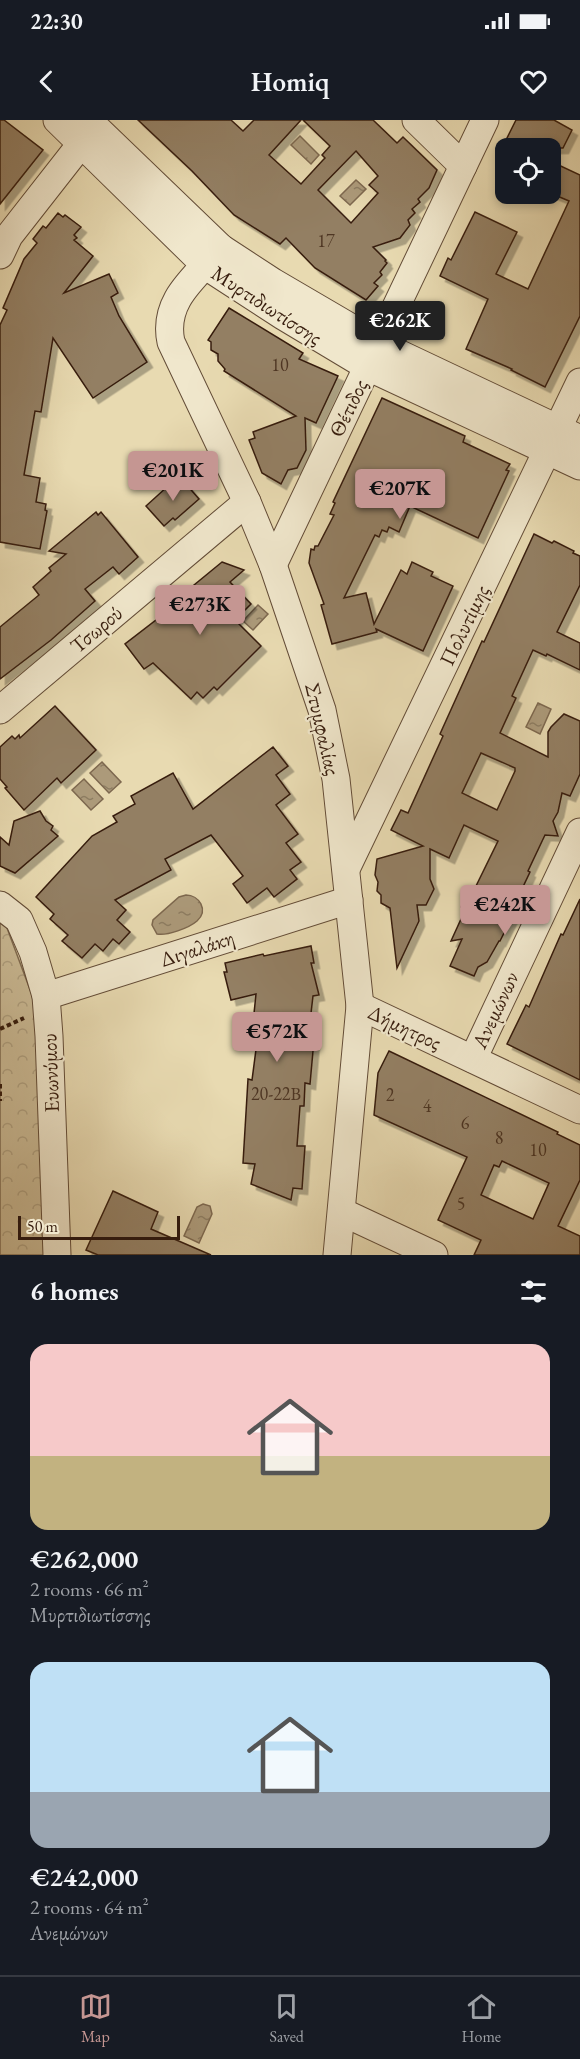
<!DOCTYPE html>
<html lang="en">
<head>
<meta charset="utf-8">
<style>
  :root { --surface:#171b24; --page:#20242c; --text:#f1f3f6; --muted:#9ea1a6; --line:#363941; --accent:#c59692 }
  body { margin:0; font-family:"EB Garamond",serif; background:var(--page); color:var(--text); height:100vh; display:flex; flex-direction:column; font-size:22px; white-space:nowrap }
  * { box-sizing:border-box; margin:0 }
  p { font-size:20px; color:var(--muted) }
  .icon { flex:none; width:33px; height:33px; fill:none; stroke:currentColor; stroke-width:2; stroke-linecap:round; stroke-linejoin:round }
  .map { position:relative; height:1135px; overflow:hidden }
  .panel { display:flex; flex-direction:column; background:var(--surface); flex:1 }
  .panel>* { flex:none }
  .controls { position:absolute; left:495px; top:18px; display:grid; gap:12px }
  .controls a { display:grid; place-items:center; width:66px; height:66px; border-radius:12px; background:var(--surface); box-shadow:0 3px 9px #0003; font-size:30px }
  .scale { position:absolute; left:18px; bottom:15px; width:162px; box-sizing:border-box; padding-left:6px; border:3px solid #371d0e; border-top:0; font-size:16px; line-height:21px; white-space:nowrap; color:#371d0e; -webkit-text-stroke:4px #f0e7cc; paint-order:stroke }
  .price { position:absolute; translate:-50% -51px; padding:0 14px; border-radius:6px; background:var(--accent); color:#111; font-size:20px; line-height:39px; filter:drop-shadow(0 2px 3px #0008) }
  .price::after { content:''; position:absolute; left:50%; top:36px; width:18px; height:14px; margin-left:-9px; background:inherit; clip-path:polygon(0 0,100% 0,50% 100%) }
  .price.selected { background:#222; color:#fff }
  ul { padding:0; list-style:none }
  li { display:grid; align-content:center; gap:12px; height:318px; padding:0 30px }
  li span { display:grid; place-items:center; height:186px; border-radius:18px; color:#555 }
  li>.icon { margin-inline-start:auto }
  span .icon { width:108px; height:108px; fill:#fffc; stroke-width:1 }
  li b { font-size:26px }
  h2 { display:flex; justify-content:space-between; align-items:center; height:72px; padding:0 30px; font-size:26px }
  .status { display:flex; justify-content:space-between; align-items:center; height:42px; padding:0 30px; background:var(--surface); direction:ltr }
  .status svg { height:16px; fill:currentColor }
  header { display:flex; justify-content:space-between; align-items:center; height:78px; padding:0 30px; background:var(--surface); font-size:27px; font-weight:600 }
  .dock { display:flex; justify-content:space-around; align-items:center; height:84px; border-top:2px solid var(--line); background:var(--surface); font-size:16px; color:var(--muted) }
  .dock a { display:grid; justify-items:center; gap:3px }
  .dock .selected { color:var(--accent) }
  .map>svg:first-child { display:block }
</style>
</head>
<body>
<div class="status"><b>22:30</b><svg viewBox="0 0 49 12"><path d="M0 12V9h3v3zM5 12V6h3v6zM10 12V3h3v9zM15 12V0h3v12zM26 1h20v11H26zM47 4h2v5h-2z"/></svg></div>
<header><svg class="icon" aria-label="back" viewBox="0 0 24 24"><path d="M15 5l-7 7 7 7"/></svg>Homiq<svg class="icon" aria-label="heart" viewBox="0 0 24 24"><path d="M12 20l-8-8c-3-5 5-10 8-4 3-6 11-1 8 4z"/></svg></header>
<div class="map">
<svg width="580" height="1135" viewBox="0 0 580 1135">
  <defs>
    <pattern id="park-crowns" width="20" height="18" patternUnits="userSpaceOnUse" patternTransform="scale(1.5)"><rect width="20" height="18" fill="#caba95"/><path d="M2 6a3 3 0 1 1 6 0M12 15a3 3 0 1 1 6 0" fill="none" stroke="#ae9f7f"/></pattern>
    <pattern id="water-ripples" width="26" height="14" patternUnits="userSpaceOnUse" patternTransform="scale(1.5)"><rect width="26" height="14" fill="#ac9a7a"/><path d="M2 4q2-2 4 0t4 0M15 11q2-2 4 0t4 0" fill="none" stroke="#8d7d62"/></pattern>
    <filter id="shadow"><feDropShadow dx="5.5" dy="5.5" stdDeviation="0" flood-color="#0004"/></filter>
  </defs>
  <rect width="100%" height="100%" fill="#e8dab1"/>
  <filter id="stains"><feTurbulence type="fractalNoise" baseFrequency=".00333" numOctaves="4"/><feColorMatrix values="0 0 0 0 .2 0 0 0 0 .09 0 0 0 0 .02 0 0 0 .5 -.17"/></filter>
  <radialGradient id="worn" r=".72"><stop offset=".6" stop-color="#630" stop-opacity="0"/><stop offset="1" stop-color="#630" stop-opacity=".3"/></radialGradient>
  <polygon fill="url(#park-crowns)" stroke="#806c52" stroke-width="1.5" points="0,803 7,808 35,883 45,1135 0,1135"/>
  <g fill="url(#water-ripples)" stroke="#7d684f" stroke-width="1.5">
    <polygon points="300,16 319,35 311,44 291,25"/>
    <polygon points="356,60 366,69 350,85 340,76"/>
    <polygon points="258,485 268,494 253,510 243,501"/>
    <polygon points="538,583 551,589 540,614 526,607"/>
    <polygon points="102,642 121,662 109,673 90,653"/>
    <polygon points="84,659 103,679 91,690 72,670"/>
    <path d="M186,775c13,0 23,15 11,26 -8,7 -30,15 -40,13l-5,-9 1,-5 26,-23z"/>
    <polygon points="203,1084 210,1086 212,1094 199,1123 184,1116 197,1087"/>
  </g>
  <g fill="#937f63" stroke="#371d0e" stroke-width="1.5" fill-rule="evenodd" filter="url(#shadow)">
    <polygon points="0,0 4,0 43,30 0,84"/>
    <path d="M138,0h93l12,11 11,-11h47l-32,35 32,29 22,-24 2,-2 -3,-3 8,-9 -27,-26h70l24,23 6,-6 34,33 -8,18 -11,11 2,3 -8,7 3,4 -7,7 2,5 -10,13 -27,9 13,13 -1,1 2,2 -7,9 2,3 -8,8 4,3 -12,14 -51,-32 -29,-30 -6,6 -46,-29 -42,-44zM356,31l22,25 -9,9 9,8 -27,30 -33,-33z"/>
    <polygon points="516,0 554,0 572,10 563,28 502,28"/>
    <polygon points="550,41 580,55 580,196 545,267 511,250 512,249 466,229 488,179 440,156 448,138 451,140 475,92 517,112 496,154 528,169 569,81 550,73"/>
    <polygon points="58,93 63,97 65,95 81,107 74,115 77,118 74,120 93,136 64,173 109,154 118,173 111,177 119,196 147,242 93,278 53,218 41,292 35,291 24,355 40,358 36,382 46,384 45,390 47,391 40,429 0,422 0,205 7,190 3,188 24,139 37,123 33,119 43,106 46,108"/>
    <polygon points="229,188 303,233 299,239 338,256 316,303 305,298 306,330 297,348 288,350 281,364 262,353 249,320 255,318 253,312 296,296 224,251 225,249 218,241 218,234 211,230 211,222 208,220"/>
    <polygon points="382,278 465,316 463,322 510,344 506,350 509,351 478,418 410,386 399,412 389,407 387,412 382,410 379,417 375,415 344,478 366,473 374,504 401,450 407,454 412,442 433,452 431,456 453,466 423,531 376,509 377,512 332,524 321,485 324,484 309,443 311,429 314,430 315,426 318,426 334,395 330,394 335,383 333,382"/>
    <polygon points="179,356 199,379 175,400 173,398 164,406 146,386"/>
    <polygon points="96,392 98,395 101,392 138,437 119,454 113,447 85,469 95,481 51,520 0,559 0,507 39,475 33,467 51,451 49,448 66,434 49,431"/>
    <path d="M534,414l18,9 2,-2 20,10 -1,2 7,3v29l-23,47 23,11v27l-33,-16 -1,2 -13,-6 -21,46 4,2 -16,35 48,24v-25l3,-5 13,-13 16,7v53l-10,22 -8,-3 -4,19 -5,9 5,15 -13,-1 -17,36 2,1 -18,38 3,1 -15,30h-1l-12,21 -9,5 -4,9 -24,-10 12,-27 -11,2 15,-33 -5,-1 10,-21 4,2 23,-47 -34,-16 -15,33 -19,-9v30l4,10 -8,16h-9l2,16 -22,47 -7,-60 -9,-5v-8l-4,-4 1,-9 -3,-7 2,-16 46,-13 -32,-16 10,-20 7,3 35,-77 -3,-2 42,-93 2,1zM481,633l34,15v3l-18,39 -35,-17z"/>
    <polygon points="222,442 244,450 230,462 251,484 235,500 261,526 217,570 214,567 203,578 197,572 191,579 153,543 144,549 125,524 169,490 170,491 197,468 194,465"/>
    <polygon points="55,586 96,630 61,663 57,658 24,690 5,668 7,667 0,659 0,627 12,616 15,619 19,615 20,618"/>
    <polygon points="273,627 288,646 276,655 290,674 276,685 298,714 286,723 301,742 290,750 297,759 274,777 267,768 247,783 233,764 243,756 211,715 165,739 171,750 115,780 126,790 117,800 130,812 119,824 113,819 103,831 95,824 82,838 62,821 68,815 50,799 54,794 36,777 92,716 117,702 113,696 135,684 131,676 173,653 193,689"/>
    <polygon points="40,691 46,701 53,706 51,710 58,716 15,753 0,746 0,717 9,725 14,701"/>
    <polygon points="580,779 580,960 507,924 526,885 529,887 561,814 563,815"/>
    <polygon points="311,826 314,843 311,843 319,875 313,876 308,919 314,920 310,964 305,963 304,986 300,986 297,1026 305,1026 302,1069 293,1068 291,1080 251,1064 255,1044 243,1043 248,959 252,960 258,914 252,913 256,874 231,880 224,852 227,852 225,843 263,834 264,836"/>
    <path d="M389,931l169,81 -1,2 23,11v35l-22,46 22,10v19h-106l7,-15 -43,-20 29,-63 -93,-42 4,-42zM502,1041l47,22 -16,36 -52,-24 13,-30 5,2z"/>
    <polygon points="113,1071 158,1092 151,1109 211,1135 98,1135 86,1130"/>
  </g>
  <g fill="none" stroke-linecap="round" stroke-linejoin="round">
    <g stroke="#634c37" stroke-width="29">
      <g id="minor">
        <polyline points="57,0 206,146 283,196 368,247 580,346"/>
        <polyline points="88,0 221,128 273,162 379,224 580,319"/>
        <polyline points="416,0 463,46"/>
        <path d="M221,128c-25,29 -59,52 -50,94l76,160 26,63 49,145 14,69 24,227 -23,249"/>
        <polyline points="0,135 9,116 81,24"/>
        <polyline points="273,445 485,0"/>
        <polyline points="0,590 247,382"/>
        <polyline points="347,747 580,262"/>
        <polyline points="0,785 19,800 33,832 46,876 49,916 57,1135"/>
        <polyline points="46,876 349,780"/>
        <polyline points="360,886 580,990"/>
        <polyline points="473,939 580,712"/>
        <polyline points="342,1092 434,1135"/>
      </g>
    </g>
    <g stroke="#371d0e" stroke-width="4" stroke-dasharray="4.5 3" stroke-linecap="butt">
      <polyline points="0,909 24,898"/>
      <polyline points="0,964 0,981"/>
    </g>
    <use href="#minor" stroke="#f0e7cc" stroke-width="27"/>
  </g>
  <g text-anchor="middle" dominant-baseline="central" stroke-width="4.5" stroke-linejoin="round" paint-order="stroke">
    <g font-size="18" fill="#4e3623">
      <text x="326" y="120">17</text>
      <text x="280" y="244">10</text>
      <text x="276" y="973">20-22Β</text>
      <text x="390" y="974">2</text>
      <text x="427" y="985">4</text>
      <text x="465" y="1002">6</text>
      <text x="499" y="1017">8</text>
      <text x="538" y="1029">10</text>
      <text x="461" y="1083">5</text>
    </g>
    <g font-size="21" fill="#371d0e" stroke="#f0e7cc">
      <text transform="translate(267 185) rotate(33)">Μυρτιδιωτίσσης</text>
      <text transform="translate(348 288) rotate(-64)">Θέτιδος</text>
      <text transform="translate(464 505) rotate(-64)">Πολυτίμης</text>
      <text transform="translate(96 509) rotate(-40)">Τσωρού</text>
      <text transform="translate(323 609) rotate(77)">Στυμφαλίας</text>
      <text transform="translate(197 828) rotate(-18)">Διγαλάκη</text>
      <text transform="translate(495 890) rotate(-65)">Ανεμώνων</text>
      <text transform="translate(405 907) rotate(25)">Δήμητρος</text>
      <text transform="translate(50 953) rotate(-92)">Ευωνύμου</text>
    </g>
  </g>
  <rect width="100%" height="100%" filter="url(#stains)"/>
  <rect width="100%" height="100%" fill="url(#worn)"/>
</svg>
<div class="controls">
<a><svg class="icon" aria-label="locate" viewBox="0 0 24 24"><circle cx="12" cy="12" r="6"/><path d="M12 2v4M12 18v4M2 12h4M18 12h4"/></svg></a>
</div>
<div class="scale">50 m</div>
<b class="price selected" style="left:400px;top:232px">€262K</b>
<b class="price" style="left:173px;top:382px">€201K</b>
<b class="price" style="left:400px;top:400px">€207K</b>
<b class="price" style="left:200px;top:516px">€273K</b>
<b class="price" style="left:505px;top:816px">€242K</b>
<b class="price" style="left:277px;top:943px">€572K</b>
</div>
<section class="panel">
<h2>6 homes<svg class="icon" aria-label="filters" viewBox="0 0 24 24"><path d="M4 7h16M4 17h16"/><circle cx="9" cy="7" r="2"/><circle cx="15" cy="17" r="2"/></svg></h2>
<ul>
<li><span style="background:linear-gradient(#f6c9c9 60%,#c2b280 0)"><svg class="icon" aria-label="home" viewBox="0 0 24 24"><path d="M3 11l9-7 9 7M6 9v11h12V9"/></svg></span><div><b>€262,000</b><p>2 rooms · 66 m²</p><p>Μυρτιδιωτίσσης</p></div></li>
<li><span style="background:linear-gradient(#bfe0f5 70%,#9aa5b1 0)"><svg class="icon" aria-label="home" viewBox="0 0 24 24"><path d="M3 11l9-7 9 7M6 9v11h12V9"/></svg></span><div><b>€242,000</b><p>2 rooms · 64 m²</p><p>Ανεμώνων</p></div></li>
</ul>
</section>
<nav class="dock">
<a class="selected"><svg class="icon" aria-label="map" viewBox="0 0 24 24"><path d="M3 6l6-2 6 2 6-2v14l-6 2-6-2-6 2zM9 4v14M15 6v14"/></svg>Map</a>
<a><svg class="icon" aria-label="saved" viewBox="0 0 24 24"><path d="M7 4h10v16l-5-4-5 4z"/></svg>Saved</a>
<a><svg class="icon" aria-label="home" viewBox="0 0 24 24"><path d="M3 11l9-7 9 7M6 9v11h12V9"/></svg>Home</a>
</nav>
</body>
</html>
